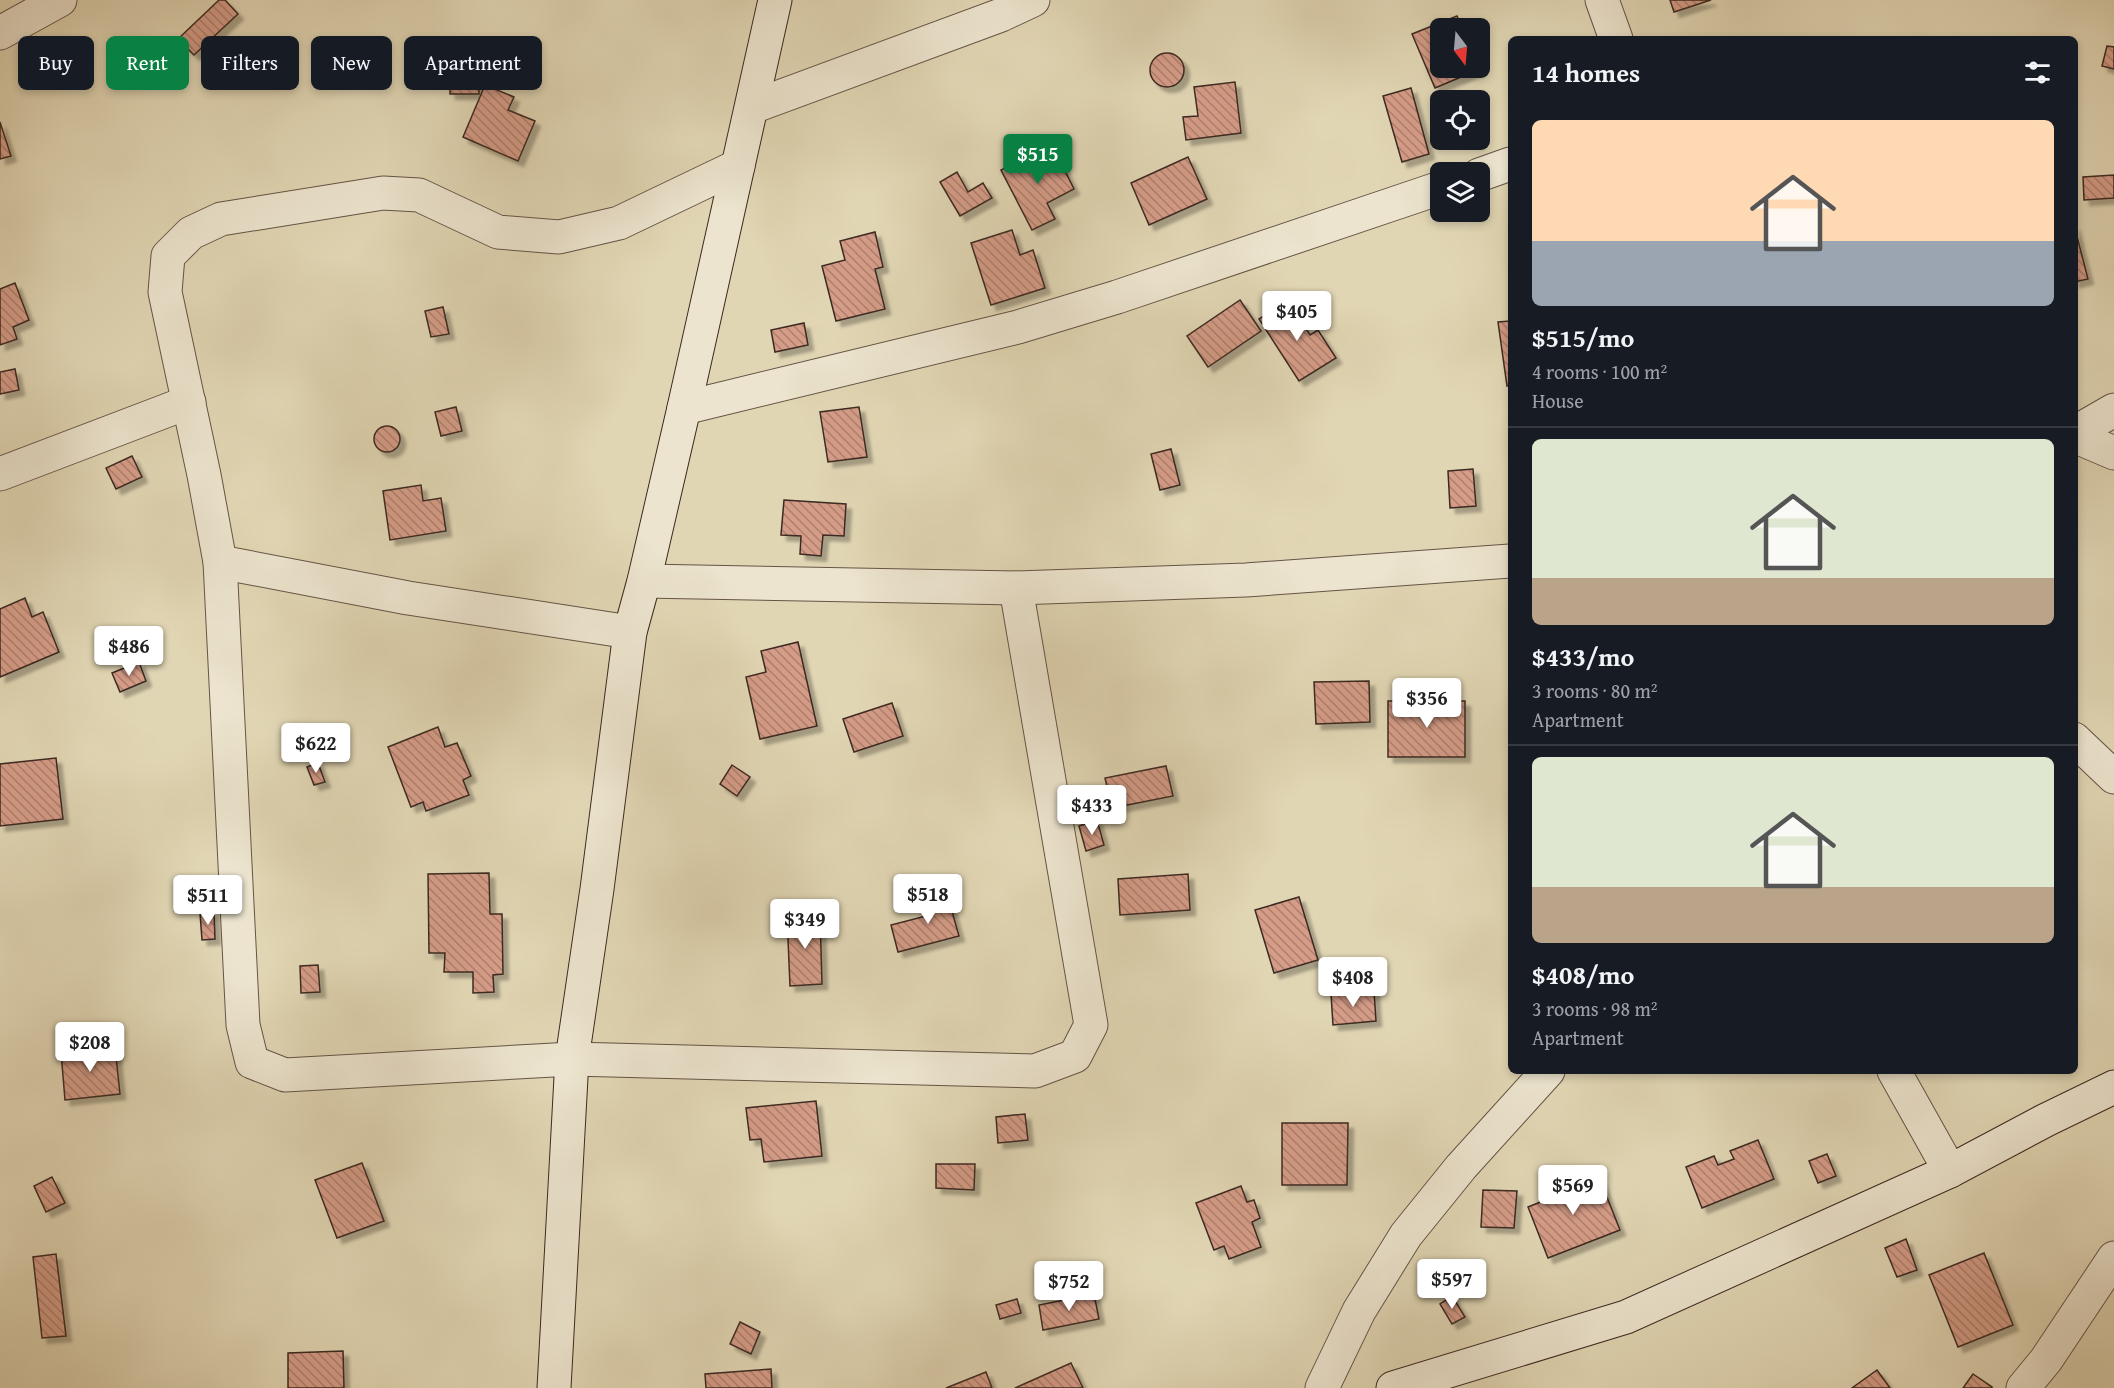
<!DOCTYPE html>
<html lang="en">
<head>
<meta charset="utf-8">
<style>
  :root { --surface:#171b24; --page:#242831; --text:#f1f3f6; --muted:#9ea1a6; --line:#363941; --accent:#0b8043 }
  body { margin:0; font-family:"Gentium Book Plus",serif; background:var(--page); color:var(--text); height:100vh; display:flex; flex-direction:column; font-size:22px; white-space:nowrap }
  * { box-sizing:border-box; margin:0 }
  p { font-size:20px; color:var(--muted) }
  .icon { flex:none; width:33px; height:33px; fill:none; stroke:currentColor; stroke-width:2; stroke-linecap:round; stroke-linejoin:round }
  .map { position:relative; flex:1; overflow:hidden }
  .sheet { position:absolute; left:1508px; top:36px; width:570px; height:1038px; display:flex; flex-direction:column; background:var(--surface); border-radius:9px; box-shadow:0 3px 9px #0003 }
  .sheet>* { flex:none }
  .hud { position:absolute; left:18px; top:36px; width:570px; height:54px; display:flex; gap:12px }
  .needle { width:39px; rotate:164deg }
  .fabs { position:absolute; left:1430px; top:18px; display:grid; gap:12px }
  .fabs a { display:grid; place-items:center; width:60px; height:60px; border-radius:9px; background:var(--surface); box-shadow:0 3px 9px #0003; font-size:30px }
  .price { position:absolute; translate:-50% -51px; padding:0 14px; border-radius:6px; background:#fff; color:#222; font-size:20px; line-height:39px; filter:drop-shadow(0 2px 3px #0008) }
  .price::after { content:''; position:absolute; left:50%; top:36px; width:18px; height:14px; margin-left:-9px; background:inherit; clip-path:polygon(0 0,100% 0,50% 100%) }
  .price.selected { background:var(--accent); color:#fff }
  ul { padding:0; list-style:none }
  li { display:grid; align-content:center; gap:12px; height:318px; padding:0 24px }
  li+li { border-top:2px solid var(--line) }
  li span { display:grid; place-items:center; height:186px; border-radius:9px; color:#555 }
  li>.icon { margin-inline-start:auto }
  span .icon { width:108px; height:108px; fill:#fffc; stroke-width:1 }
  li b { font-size:26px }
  h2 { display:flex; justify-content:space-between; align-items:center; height:72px; padding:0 24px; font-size:26px }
  .pill { padding:0 21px; border-radius:9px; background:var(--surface); box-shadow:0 3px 9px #0003; font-size:21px; line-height:54px }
  .pill.selected { background:var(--accent); color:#fff }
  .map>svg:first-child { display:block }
</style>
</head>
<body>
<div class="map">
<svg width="2114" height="1388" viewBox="0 0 2114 1388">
  <defs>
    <pattern id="building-back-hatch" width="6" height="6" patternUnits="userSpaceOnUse" patternTransform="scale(1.5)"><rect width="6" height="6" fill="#d59c87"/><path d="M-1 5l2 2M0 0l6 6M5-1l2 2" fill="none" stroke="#ae7f6e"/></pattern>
    <filter id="shadow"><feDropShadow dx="5.5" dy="5.5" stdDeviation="1.5" flood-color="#0004"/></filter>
  </defs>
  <rect width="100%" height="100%" fill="#e1d6b4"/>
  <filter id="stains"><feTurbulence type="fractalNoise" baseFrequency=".00333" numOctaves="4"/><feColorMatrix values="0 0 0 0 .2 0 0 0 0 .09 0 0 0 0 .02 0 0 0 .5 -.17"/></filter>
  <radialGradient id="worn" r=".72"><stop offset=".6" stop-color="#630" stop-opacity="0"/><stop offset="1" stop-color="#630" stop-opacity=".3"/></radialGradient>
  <g fill="url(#building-back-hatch)" stroke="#3c2921" stroke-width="1.5" filter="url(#shadow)">
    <polygon points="219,0 225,0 238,14 194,55 178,39"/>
    <polygon points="1670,0 1711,0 1674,12"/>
    <polygon points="1457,16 1463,28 1440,28 1440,68 1479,67 1480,69 1435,88 1412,34"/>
    <polygon points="2107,46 2114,47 2114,69 2102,66"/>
    <polygon points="479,49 479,94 450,94 450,50"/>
    <circle cx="1167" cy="70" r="17"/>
    <polygon points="1235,82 1241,133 1186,140 1183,117 1198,116 1194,87"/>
    <polygon points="485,85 514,97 508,110 535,121 518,161 463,137"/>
    <polygon points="1411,88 1429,154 1402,162 1383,96"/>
    <polygon points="0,122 11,156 0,159"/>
    <polygon points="1052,145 1074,189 1047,203 1055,219 1032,230 1001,170"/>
    <polygon points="1188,157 1207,199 1149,225 1131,183"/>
    <polygon points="957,172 968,192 983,183 992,198 960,216 940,182"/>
    <polygon points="2114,175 2114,198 2084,200 2083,177"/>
    <polygon points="2074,225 2088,279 2074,282"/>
    <polygon points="1012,230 1020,255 1033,250 1045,288 991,305 971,243"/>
    <polygon points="875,232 883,267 875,269 885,309 836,321 822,266 845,260 840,241"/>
    <polygon points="15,283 29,320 13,327 17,339 0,345 0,289"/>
    <polygon points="1240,300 1261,331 1208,367 1187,336"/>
    <polygon points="1287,301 1310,335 1318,330 1336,358 1299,381 1259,319"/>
    <polygon points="443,307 449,334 431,337 425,311"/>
    <polygon points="1510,321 1510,385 1507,386 1498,322"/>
    <polygon points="804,323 808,345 775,352 771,330"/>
    <polygon points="15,369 19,390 0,394 0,372"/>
    <polygon points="456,407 462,431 441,436 435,412"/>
    <polygon points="859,407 867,457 828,462 820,412"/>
    <circle cx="387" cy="439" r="13"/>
    <polygon points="1171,449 1180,485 1160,490 1151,454"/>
    <polygon points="132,456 142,477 116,489 106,468"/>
    <polygon points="1473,469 1476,506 1450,508 1448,471"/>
    <polygon points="421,485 423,501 441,498 446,531 390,540 383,491"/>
    <polygon points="784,500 846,504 844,536 823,535 821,556 800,554 801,536 781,535"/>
    <polygon points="25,598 32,617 43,612 59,652 0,677 0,609"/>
    <polygon points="798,642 817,726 760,739 746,677 766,672 761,651"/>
    <polygon points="139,662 146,681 120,692 112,673"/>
    <polygon points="1369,681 1370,722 1316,724 1314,682"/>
    <rect x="1388" y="701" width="77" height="56"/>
    <polygon points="892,703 903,736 854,752 843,719"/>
    <polygon points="438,727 445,747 457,743 471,776 463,780 469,795 426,811 423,802 411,807 388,747"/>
    <polygon points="56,758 63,819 0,826 0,764"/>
    <polygon points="318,763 325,782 314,785 307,767"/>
    <polygon points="732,765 750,777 737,796 720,784"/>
    <polygon points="1166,766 1173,796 1112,808 1105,778"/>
    <polygon points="1097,820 1104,845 1086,851 1079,826"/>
    <polygon points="489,873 490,914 502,914 503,974 493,975 494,992 473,993 473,972 444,972 445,953 429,953 428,874"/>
    <polygon points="1188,874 1190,910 1120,915 1118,879"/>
    <polygon points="946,890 959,936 898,952 891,925 930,915 924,896"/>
    <polygon points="1299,897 1318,960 1274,973 1255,910"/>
    <polygon points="214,912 215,939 202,940 200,913"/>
    <polygon points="820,915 822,984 790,986 787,916"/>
    <polygon points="318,965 320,992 301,993 300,966"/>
    <polygon points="1374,991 1376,1021 1333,1025 1331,994"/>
    <polygon points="115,1047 120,1094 65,1100 61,1052"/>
    <polygon points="816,1101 822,1156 764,1162 761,1139 750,1140 746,1108"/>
    <polygon points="1025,1114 1028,1140 998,1143 996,1117"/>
    <polygon points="1282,1123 1348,1123 1347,1185 1282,1185"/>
    <polygon points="1758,1140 1774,1179 1702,1208 1686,1167 1714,1156 1718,1165 1734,1159 1730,1151"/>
    <polygon points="1827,1154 1836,1176 1818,1183 1809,1161"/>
    <polygon points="362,1163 384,1221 337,1238 315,1180"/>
    <polygon points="936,1164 975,1164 974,1190 936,1188"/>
    <polygon points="52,1177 65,1203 46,1212 34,1186"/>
    <polygon points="1572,1177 1575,1186 1599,1177 1620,1230 1548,1258 1528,1207 1548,1199 1543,1188"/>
    <polygon points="1241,1186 1247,1202 1254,1200 1260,1218 1252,1222 1261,1247 1229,1259 1224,1246 1214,1250 1196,1203"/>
    <polygon points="1483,1190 1517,1191 1514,1228 1481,1227"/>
    <polygon points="1906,1239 1917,1270 1897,1277 1885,1248"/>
    <polygon points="1984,1253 2013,1325 1958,1347 1929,1275"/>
    <polygon points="56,1254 66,1336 42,1338 33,1257"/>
    <polygon points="1094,1294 1099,1319 1043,1330 1039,1305"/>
    <polygon points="1452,1296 1465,1317 1452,1324 1440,1304"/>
    <polygon points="1017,1299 1021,1313 1000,1319 996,1305"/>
    <polygon points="740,1322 760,1332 751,1354 730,1344"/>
    <polygon points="343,1351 344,1388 288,1388 288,1353"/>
    <polygon points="1071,1363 1083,1388 1015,1388"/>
    <polygon points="771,1369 772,1388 706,1388 705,1374"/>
    <polygon points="1877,1370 1890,1388 1852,1388"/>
    <polygon points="986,1372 992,1388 946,1388"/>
    <polygon points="1973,1374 1992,1387 1992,1388 1963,1388"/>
  </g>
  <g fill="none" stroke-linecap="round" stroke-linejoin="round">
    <g stroke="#655446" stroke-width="35">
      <g id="street">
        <polyline points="1602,0 1616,39"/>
        <polyline points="0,33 60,0"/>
        <polyline points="752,107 1001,15 1033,0"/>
        <polyline points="738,166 619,223 559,237 498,232 419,195 383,193 221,219 191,233 168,256 165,292 204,475 220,562 243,1025 252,1062 285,1075 572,1059 1035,1071 1075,1056 1091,1025 1016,588"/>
        <polyline points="1479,175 1510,164"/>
        <polyline points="684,408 1018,327 1117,297 1440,188"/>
        <polyline points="2074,433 2114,410"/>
        <polyline points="2074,436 2114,453"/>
        <polyline points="0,474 189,402"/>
        <polyline points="220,562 408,598 630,632"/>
        <polyline points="644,581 1016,588 1246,580 1510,561"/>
        <polyline points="2074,739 2114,777"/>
        <polyline points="1894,1071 1950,1171"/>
        <polyline points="1322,1388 1359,1311 1406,1235 1461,1167 1548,1071"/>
        <polyline points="2023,1388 2046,1360 2114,1258"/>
      </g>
    </g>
    <g stroke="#3c2921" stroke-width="35">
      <g id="secondary">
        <polyline points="554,1388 572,1059 597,889 630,632 644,581 684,408 775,0"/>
        <polyline points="1393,1388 1626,1317 1950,1171 2046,1120 2114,1087"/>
      </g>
    </g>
    <use href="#street" stroke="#ece4ce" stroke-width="33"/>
    <use href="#secondary" stroke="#ece4ce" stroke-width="33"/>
  </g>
  <rect width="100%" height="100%" filter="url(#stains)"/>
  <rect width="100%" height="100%" fill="url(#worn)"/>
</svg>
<div class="fabs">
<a><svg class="needle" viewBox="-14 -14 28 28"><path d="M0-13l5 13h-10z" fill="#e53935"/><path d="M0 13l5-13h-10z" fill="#9ea1a6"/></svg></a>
<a><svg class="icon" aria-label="locate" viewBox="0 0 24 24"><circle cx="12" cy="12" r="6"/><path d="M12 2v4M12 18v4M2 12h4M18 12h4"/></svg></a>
<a><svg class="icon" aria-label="layers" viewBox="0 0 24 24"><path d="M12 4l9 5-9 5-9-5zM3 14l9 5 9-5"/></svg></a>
</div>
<b class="price selected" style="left:1038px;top:185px">$515</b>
<b class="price" style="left:1297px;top:342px">$405</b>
<b class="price" style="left:129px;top:677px">$486</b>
<b class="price" style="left:1427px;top:729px">$356</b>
<b class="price" style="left:316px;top:774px">$622</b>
<b class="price" style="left:1092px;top:836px">$433</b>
<b class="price" style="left:928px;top:925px">$518</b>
<b class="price" style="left:208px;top:926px">$511</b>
<b class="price" style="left:805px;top:950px">$349</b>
<b class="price" style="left:1353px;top:1008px">$408</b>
<b class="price" style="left:90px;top:1073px">$208</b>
<b class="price" style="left:1573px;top:1216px">$569</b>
<b class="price" style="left:1452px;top:1310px">$597</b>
<b class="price" style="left:1069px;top:1312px">$752</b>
<div class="hud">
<a class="pill">Buy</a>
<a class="pill selected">Rent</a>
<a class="pill">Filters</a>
<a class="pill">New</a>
<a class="pill">Apartment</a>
</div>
<section class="sheet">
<h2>14 homes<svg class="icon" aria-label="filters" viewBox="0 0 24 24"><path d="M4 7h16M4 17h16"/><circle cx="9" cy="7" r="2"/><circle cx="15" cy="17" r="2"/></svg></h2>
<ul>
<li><span style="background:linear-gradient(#ffd9b3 65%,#9aa5b1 0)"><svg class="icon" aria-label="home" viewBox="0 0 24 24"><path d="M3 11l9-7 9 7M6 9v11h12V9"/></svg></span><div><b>$515/mo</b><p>4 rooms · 100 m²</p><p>House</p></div></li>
<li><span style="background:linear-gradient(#dfe7d0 75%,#b9a48a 0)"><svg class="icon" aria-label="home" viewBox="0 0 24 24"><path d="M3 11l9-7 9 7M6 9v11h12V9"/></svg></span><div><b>$433/mo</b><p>3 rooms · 80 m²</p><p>Apartment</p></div></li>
<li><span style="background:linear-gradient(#dfe7d0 70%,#b9a48a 0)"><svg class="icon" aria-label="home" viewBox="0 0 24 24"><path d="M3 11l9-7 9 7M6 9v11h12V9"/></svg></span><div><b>$408/mo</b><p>3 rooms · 98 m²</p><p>Apartment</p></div></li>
</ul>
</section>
</div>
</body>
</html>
